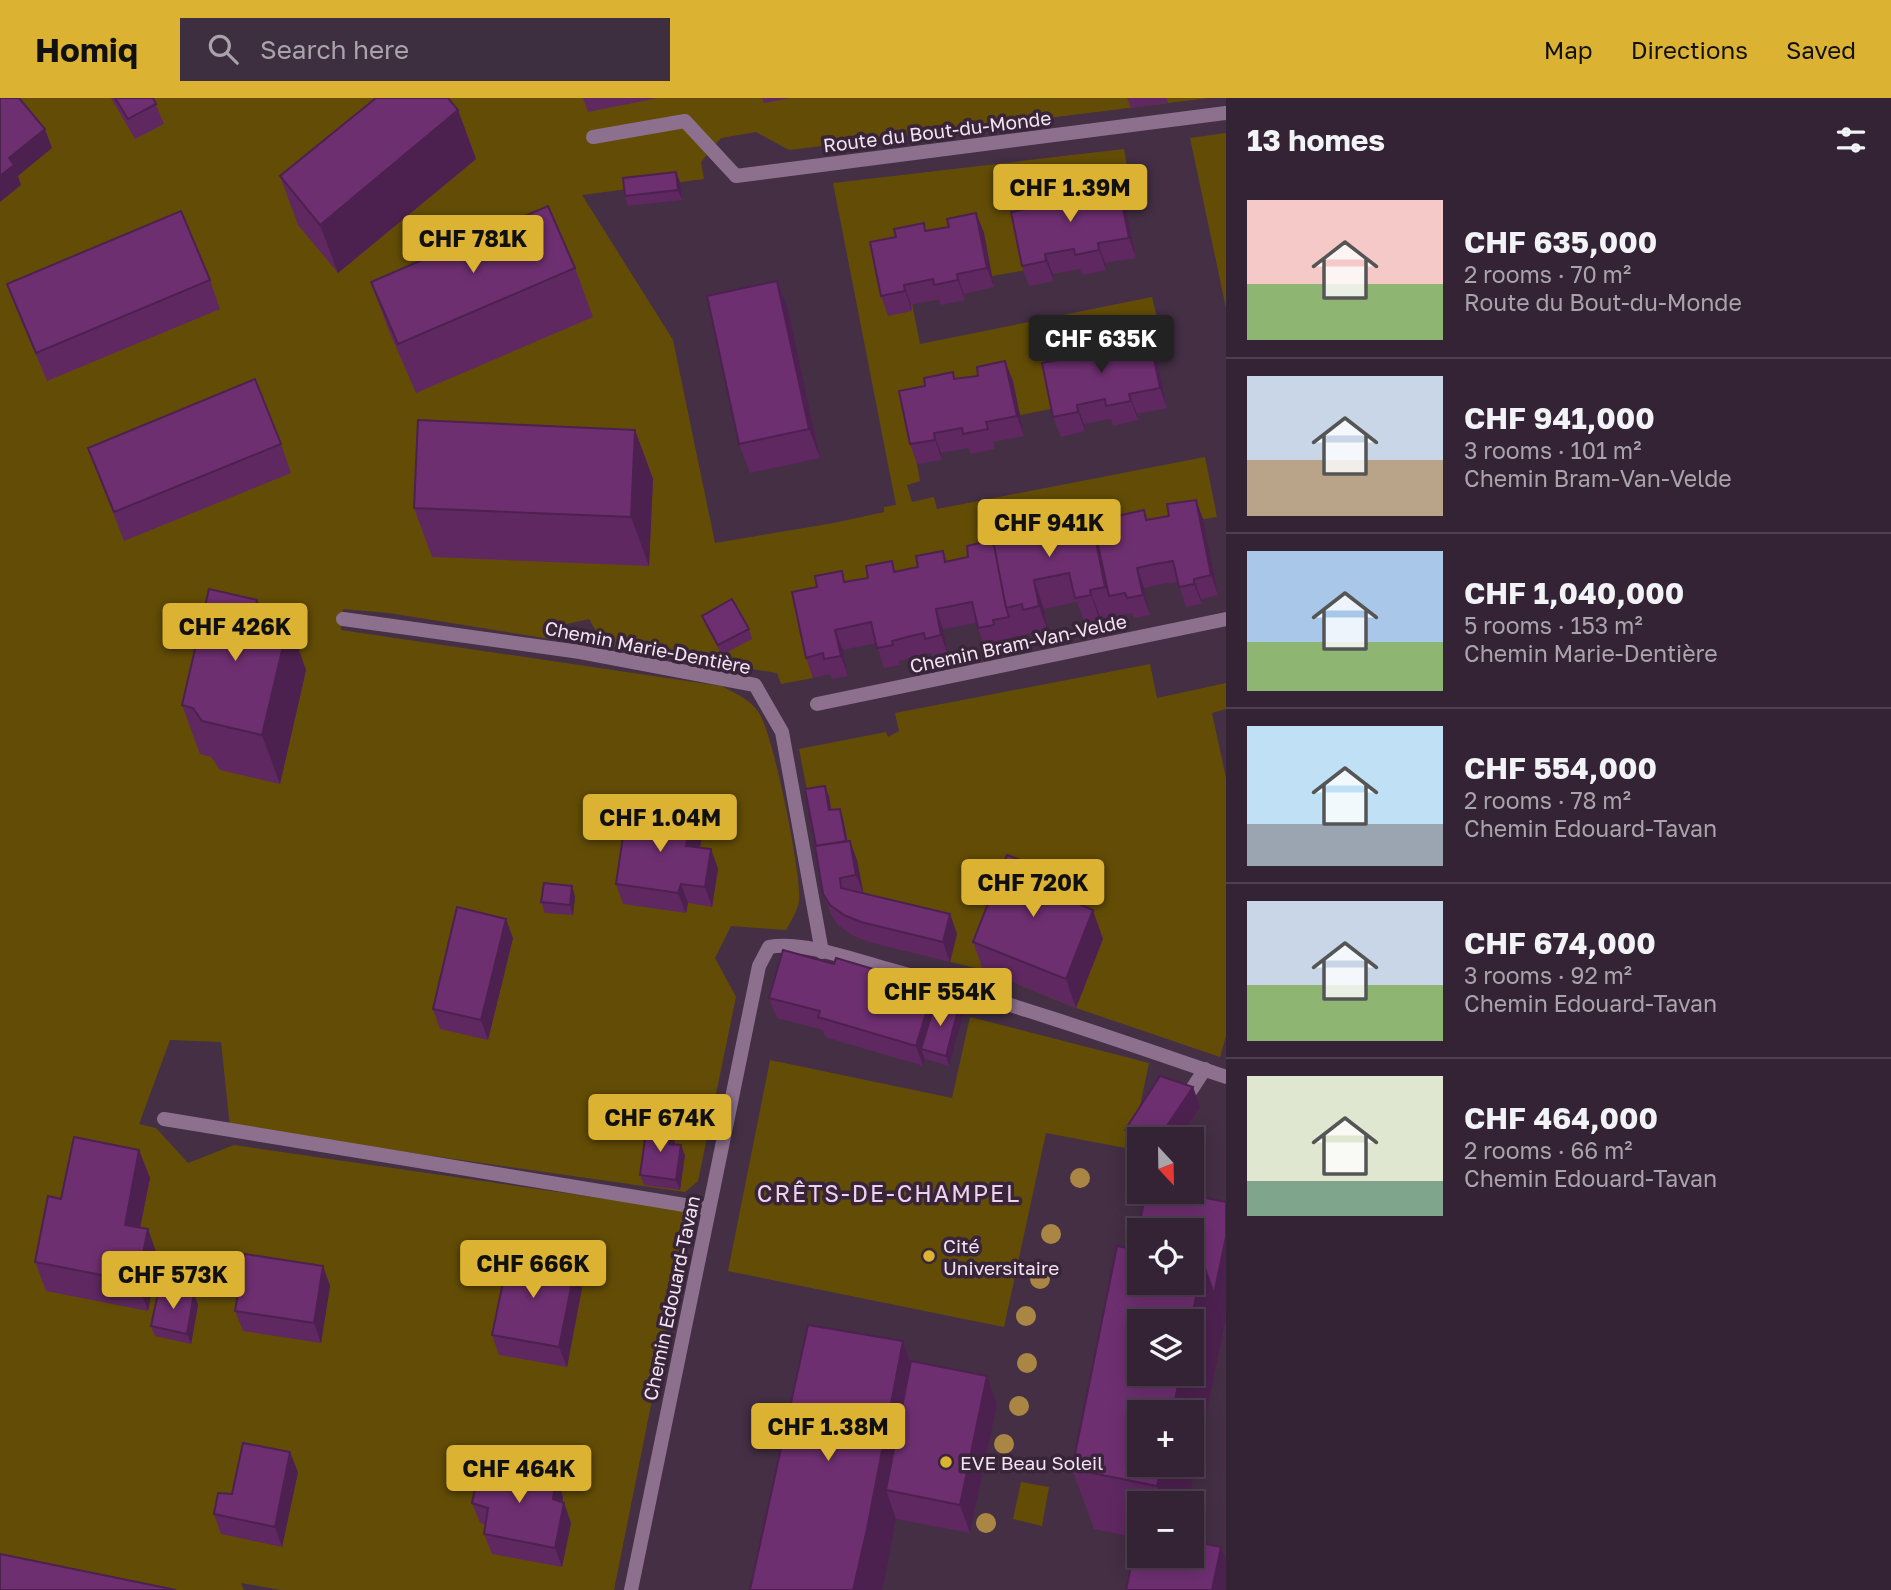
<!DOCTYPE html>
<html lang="en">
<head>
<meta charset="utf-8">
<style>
  :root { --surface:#332334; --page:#3e2f40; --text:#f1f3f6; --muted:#a9a4ac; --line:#4e404f; --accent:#dcb233 }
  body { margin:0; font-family:"Golos Text",sans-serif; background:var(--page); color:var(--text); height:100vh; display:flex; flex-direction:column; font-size:26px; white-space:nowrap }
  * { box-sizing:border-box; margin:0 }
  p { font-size:23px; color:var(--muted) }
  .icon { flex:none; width:38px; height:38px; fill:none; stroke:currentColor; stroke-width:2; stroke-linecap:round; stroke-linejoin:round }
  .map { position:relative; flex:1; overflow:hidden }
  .side { display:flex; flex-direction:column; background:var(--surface); width:665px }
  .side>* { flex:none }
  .needle { width:46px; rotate:158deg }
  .fabs { position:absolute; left:1127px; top:1029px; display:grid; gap:14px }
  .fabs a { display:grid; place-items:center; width:77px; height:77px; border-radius:0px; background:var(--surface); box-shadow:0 4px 18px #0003,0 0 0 2px var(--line); font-size:35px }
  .price { position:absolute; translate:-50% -60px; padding:0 16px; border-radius:7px; background:var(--accent); color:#111; font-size:23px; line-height:46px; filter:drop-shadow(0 2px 4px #0008) }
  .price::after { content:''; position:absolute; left:50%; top:42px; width:21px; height:16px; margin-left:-10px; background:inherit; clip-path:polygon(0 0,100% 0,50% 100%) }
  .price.active { background:#222; color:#fff }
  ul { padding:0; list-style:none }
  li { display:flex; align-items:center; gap:21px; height:175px; padding:0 21px }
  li+li { border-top:2px solid var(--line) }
  li span { display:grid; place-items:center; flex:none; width:196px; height:140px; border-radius:0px; color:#555 }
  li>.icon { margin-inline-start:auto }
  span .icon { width:84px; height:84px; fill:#fffc; stroke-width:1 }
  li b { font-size:30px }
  h2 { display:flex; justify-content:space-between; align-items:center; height:84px; padding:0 21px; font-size:30px }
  header { display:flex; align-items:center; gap:42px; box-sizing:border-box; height:98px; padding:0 35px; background:var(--accent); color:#111 }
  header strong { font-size:33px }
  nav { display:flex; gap:38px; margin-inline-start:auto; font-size:24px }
  .search { width:490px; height:63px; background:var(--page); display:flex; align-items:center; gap:18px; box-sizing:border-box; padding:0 24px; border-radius:0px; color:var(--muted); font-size:26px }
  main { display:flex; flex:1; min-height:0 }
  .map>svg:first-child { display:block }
</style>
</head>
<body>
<header>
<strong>Homiq</strong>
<div class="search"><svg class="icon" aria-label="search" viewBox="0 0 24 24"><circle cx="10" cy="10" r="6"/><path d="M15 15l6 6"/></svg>Search here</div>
<nav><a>Map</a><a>Directions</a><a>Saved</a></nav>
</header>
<main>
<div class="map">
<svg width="1226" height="1492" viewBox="0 0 1226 1492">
  <rect width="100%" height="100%" fill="#442f45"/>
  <g fill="#634d06">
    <path d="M0,0h1209l-420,52 -33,-18 -35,6 -20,24 3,17 -122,16 91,145 42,203 119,-20 50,-11v-5l12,-2 -63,-322 291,-34 9,52 -37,7 -70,62 -34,6 -28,18 1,6 -26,-1 -27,5 8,40 232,-47 13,54 -9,2 -101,55 -35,7 -8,-34 -105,31 13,69 -13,4 5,17 22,-5 3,12 268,-52 12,60 -43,7 -374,88 13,66 -32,6 -4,-11 -173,-28 -15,-26 -31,7 -8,13 -161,-26 -46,-4 -2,21 380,56c14,7 29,13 38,27 14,20 43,163 40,188 -1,9 -8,20 -13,29l-55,-4 -16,32 21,39 -38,184 -13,11 -455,-65 -9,-85 -51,-2 -31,84 17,4 32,35 46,-18 448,65 6,10 -74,370h-333l-40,-7 3,7h-244z"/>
    <polygon points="1226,35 1226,210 1190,40"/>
    <polygon points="1150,566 1157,600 1226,585 1226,611 1212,615 1226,680 1226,938 1220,959 1076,910 983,872 868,843 831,816 799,651 886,634 888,639 899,633 895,615"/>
    <polygon points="970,919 1149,965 1131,1051 1046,1035 1004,1229 728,1173 770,962 952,1000"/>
    <polygon points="1021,1384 1049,1389 1042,1428 1013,1421"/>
  </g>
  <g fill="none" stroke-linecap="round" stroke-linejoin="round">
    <g stroke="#8d708e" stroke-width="14">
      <polyline points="593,39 685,23 736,78"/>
      <polyline points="1184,1003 1205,971"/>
      <polyline points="164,1021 709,1111"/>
    </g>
    <g stroke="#8d708e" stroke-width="14">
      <polyline points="736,78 1226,15"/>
      <polyline points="343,521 580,554 755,587 782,634 822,854"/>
      <polyline points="817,606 1226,521"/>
      <path d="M631,1492l128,-624 10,-19c34,-6 82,12 115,21 115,31 229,70 342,109"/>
    </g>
  </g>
  <g fill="#aa8644">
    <circle cx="1080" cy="1080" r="10"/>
    <circle cx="1051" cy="1136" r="10"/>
    <circle cx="1040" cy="1181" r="10"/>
    <circle cx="1026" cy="1218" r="10"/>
    <circle cx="1027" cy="1265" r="10"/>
    <circle cx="1019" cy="1308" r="10"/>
    <circle cx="1004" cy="1346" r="10"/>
    <circle cx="986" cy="1425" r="10"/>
  </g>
  <g fill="#5f2861">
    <polygon points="111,0 153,0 164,26 135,41"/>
    <polygon points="583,0 658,0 588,14"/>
    <polygon points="762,0 791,0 764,5"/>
    <polygon points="1127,0 1167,0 1168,5 1131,10"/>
    <polygon points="458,12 476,61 338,175 298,127 280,78"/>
    <polygon points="680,84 682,102 628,108 625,98"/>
    <polygon points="1118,85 1125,105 1136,160 1105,165 1106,172 1082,177 1080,171 1053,176 1054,183 1029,188 1022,168 1067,103 1090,99"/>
    <polygon points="976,115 984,135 994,189 964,196 965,202 941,207 939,201 911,207 912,213 888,218 881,198 926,132 949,129"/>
    <polygon points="575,170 593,219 416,295 389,233 371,184"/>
    <polygon points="210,182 220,211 47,283 18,214 7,186"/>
    <polygon points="777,183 788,211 820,360 750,375 739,346"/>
    <polygon points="1149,236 1156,255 1167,310 1137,316 1138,322 1113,328 1111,321 1084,326 1085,333 1061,339 1053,319 1098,253 1121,250"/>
    <polygon points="953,274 955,281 1013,283 1024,338 993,344 995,351 971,356 968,350 941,355 942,362 917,366 910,346 925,288"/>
    <polygon points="635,332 653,381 649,468 432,459 414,410"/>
    <polygon points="281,346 291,375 124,443 88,350"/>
    <polygon points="1196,402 1203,421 1218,497 1201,501 1202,506 1186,509 1178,484 1162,486 1144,490 1150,517 1134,520 1132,515 1116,518 1101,521 1101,526 1086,529 1077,504 1044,511 1049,537 1033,541 1031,535 1000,542 1001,547 985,550 976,525 943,531 948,557 933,561 931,555 915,558 899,563 900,567 884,570 876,545 843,552 848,578 832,581 830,576 813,580 806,560 817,489 868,480 892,463 896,474 918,469 943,453 947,464 968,459 993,443 1016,439 1042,423 1046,433 1097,432 1119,429 1144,412 1148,422 1169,418"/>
    <polygon points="257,502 262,517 306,572 280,686 220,672 211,659 200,656 182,607"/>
    <polygon points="702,518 749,531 752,541 722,557 706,528"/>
    <polygon points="829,698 831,712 843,721 848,743 857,762 863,796 950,816 957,836 950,864 868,844 852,837 837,826 831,816 823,796 816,748"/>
    <polygon points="682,721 701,740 701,747 697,750 711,751 718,771 712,809 688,805 686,815 623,806 616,786"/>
    <polygon points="1063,778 1072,803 1103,841 1076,910 983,872 973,844"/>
    <polygon points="575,798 573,817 545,815 541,804"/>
    <polygon points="513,840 488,942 440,931 433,911"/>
    <polygon points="834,866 934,889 939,903 963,918 949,968 925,961 923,968 825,939 823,932 777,920 769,900"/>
    <polygon points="1193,989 1200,1009 1179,1041 1139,1041 1139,1057 1132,1052 1125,1032"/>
    <polygon points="672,1030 675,1041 674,1046 685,1057 680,1092 644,1087 640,1077"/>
    <polygon points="139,1052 150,1080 140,1130 148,1131 158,1160 148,1213 46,1193 35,1164 61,1101"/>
    <polygon points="1175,1094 1226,1220 1188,1405 1139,1405 1139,1458 1137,1440 1094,1431 1072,1371 1134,1151"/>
    <polygon points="536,1162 582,1190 567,1269 499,1257 492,1237"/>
    <polygon points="323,1168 330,1188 321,1245 243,1233 235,1213"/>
    <polygon points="194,1196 198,1207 191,1246 155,1238 151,1228"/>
    <polygon points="903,1243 911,1263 997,1307 970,1435 896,1421 750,1492"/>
    <polygon points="298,1374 282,1449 221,1436 214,1416 232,1396"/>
    <polygon points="556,1379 563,1399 562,1404 564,1405 571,1425 562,1469 492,1456 484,1436 486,1427 480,1425 472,1405"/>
  </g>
  <g fill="#4d214f">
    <polygon points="458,12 476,61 338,175 320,127"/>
    <polygon points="45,31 52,50 18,78 21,87 0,104 0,78 9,60"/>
    <polygon points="676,74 680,84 682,102 678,92"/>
    <polygon points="1118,85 1125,105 1136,160 1129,140"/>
    <polygon points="976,115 984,135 994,189 987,170"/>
    <polygon points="1098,145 1105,165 1106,172 1099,152"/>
    <polygon points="1045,156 1053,176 1054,183 1046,163"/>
    <polygon points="957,176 964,196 965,202 958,182"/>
    <polygon points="777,183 788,211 820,360 809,331"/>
    <polygon points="904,187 911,207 912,213 905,193"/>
    <polygon points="1149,236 1156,255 1167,310 1160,290"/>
    <polygon points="1005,263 1013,283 1024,338 1017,318"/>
    <polygon points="1129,296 1137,316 1138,322 1131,303"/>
    <polygon points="1077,307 1084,326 1085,333 1078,314"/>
    <polygon points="635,332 653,381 649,468 631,419"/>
    <polygon points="934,335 941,355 942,362 935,342"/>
    <polygon points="1196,402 1203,421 1218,497 1211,477"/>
    <polygon points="1090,413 1101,441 1109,498 1105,489"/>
    <polygon points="1137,470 1144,490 1150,517 1143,497"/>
    <polygon points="1194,481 1201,501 1202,506 1194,486"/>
    <polygon points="1034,482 1044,511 1049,537 1039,508"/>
    <polygon points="1090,492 1101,521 1101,526 1091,497"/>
    <polygon points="257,502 274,551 254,515"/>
    <polygon points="936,511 943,531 948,557 941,537"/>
    <polygon points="289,523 306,572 280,686 262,637"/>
    <polygon points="835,532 843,552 848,578 841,558"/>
    <polygon points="825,688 829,698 833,722 829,712"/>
    <polygon points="840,711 843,721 851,763 848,753"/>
    <polygon points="694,721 701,740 701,747 696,750 686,748 689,730"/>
    <polygon points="850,743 857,762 864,797 856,777"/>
    <polygon points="711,751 718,771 712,809 705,789"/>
    <polygon points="1063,778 1078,819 1073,828 1059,787"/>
    <polygon points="681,786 688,805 686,815 678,795"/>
    <polygon points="572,788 575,798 573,817 570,807"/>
    <polygon points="1093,812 1103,841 1076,910 1066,881"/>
    <polygon points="950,816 957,836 950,864 943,844"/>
    <polygon points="506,821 513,840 488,942 481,922"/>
    <polygon points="934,889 941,909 921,951 925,961 923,968 916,948"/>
    <polygon points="959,908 963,918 949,968 946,958"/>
    <polygon points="1193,989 1200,1009 1179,1041 1158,1041"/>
    <polygon points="672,1030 675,1041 673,1056 669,1046"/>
    <polygon points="681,1047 685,1057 680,1092 676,1082"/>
    <polygon points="139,1052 150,1080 135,1155 125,1127"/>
    <polygon points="148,1131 158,1160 148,1213 137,1184"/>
    <polygon points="1226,1139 1226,1220 1225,1225 1214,1196"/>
    <polygon points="1203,1165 1225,1225 1188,1405 1163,1405 1157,1388 1162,1367 1192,1367 1192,1314 1173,1314 1180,1276 1192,1276 1191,1223"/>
    <polygon points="323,1168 330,1188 321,1245 314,1225"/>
    <polygon points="575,1170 582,1190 567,1269 559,1249"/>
    <polygon points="194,1196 198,1207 191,1246 187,1236"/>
    <polygon points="903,1243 921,1292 886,1392 896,1421 885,1480 882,1492 853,1492"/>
    <polygon points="987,1278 997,1307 970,1435 960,1407"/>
    <polygon points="290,1354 298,1374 282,1449 275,1429"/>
    <polygon points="556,1379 563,1399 560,1420 553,1401"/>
    <polygon points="564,1405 571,1425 562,1469 555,1450"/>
    <polygon points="1221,1449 1226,1463 1226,1492 1212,1492"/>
  </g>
  <g fill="#6e2f71" stroke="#4d214f" stroke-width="2">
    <polygon points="0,0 19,0 45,31 9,60 14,67 0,78"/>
    <polygon points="115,0 153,0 156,6 128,21"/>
    <polygon points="376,0 448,0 458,12 320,127 280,78"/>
    <polygon points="676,74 678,92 625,98 623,80"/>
    <polygon points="1118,85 1129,140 1098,145 1099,152 1075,157 1074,151 1045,156 1046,163 1022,168 1011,114 1037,109 1036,101 1065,96 1066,103 1090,99 1089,90"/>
    <polygon points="548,108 575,170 398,246 371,184"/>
    <polygon points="181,113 210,182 36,255 7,186"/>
    <polygon points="976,115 987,170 957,176 958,182 934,187 933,181 904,187 905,193 881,198 870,144 896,139 894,131 924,125 925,133 949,129 947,121"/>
    <polygon points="777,183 809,331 739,346 707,198"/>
    <polygon points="1149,236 1160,290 1129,296 1131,303 1106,308 1105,301 1077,307 1078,314 1053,319 1042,265 1069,260 1067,252 1096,246 1097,253 1121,250 1120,241"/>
    <polygon points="1005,263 1017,318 986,324 988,331 963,336 962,330 934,335 935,342 910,346 899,293 925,288 924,280 953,274 954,281 978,278 977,269"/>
    <polygon points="255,281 281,346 114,414 88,350"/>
    <polygon points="418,322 635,332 631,419 414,410"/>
    <polygon points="1196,402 1211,477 1194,481 1194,486 1179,489 1173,463 1155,466 1137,470 1143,497 1127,500 1125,495 1109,498 1095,433 1119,429 1117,418 1144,412 1146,422 1169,418 1167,406"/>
    <polygon points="1090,413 1105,489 1090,492 1091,497 1075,500 1069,475 1034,482 1039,508 1023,512 1022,506 1006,510 992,443 1016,439 1014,429 1042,423 1043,434 1065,430 1063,419"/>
    <polygon points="993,442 1006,510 1009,519 993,522 994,527 978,530 972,504 936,511 941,537 925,541 924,535 907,539 892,543 893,547 877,550 871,524 835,532 841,558 824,561 823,555 806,560 792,494 817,489 815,478 842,473 844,484 868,480 866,468 892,463 894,474 918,469 916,458 943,453 945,464 968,459 967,448"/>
    <polygon points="209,491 257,502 254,515 289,523 262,637 202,623 193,610 182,607"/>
    <polygon points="732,501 749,531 718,547 702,518"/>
    <polygon points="825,688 829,712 840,711 846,743 816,748 805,691"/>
    <polygon points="627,711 682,721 685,717 690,717 694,721 694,727 689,730 686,748 711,751 705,789 681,786 678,795 616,786"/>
    <polygon points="850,743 856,777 840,780 841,790 950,816 943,844 861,824 844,817 830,807 823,796 815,748"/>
    <polygon points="1007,757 1063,778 1059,787 1067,790 1063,799 1093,812 1066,881 973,844"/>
    <polygon points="544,785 572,788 570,807 541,804"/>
    <polygon points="457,809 506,821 481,922 433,911"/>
    <polygon points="783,852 834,866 836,860 934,889 916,948 818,919 820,913 769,900"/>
    <polygon points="936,902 959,908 946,958 921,951"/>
    <polygon points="1160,978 1193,989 1158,1041 1139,1041 1139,1042 1125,1032"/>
    <polygon points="647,1027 672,1030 669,1046 681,1047 676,1082 640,1077"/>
    <polygon points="74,1039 139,1052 125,1127 148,1131 137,1184 35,1164 48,1098 61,1101"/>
    <polygon points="1146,1094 1175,1094 1226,1104 1226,1139 1214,1196 1203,1165 1192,1163 1192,1132 1139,1132 1139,1152 1134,1151"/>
    <polygon points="1117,1148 1139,1152 1139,1185 1192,1185 1192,1163 1203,1165 1191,1223 1139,1223 1139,1276 1180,1276 1173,1314 1139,1314 1139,1367 1162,1367 1157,1388 1072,1371"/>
    <polygon points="510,1151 534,1156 533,1162 575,1170 559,1249 492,1237"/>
    <polygon points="245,1156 323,1168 314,1225 235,1213"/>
    <polygon points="159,1190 194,1196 187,1236 151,1228"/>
    <polygon points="808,1227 903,1243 867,1431 853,1492 750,1492"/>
    <polygon points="911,1263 987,1278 960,1407 886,1392"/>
    <polygon points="243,1345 290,1354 275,1429 214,1416 218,1395 232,1396"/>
    <polygon points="480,1366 556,1379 553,1401 564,1405 555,1450 484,1436 488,1410 472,1405"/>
    <polygon points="1139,1431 1139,1458 1192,1458 1192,1443 1221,1449 1212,1492 1126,1492"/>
    <polygon points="0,1456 176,1492 0,1492"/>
  </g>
  <g fill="#dcb233" stroke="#39253a" stroke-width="2.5">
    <circle cx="929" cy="1158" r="7"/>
    <circle cx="946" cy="1364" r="7"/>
  </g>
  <g text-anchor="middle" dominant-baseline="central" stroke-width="7" stroke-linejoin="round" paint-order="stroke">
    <g font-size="19" fill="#f2e4f2" stroke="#39253a">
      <text transform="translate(937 33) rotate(-7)">Route du Bout-du-Monde</text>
      <text transform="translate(1018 545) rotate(-12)">Chemin Bram-Van-Velde</text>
      <text transform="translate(648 549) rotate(11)">Chemin Marie-Dentière</text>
      <text transform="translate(671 1200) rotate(-78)">Chemin Edouard-Tavan</text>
    </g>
    <g font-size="19" fill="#f2e4f2" stroke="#39253a" text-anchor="start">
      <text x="943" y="1147">Cité<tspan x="943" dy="22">Universitaire</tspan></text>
      <text x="960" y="1364">EVE Beau Soleil</text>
    </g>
    <g font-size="23" letter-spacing="2" fill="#eed2ee" stroke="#39253a">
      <text x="889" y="1095">CRÊTS-DE-CHAMPEL</text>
    </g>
  </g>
</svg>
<div class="fabs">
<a><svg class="needle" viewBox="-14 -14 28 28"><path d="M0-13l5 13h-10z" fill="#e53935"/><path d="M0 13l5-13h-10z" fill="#a9a4ac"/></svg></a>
<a><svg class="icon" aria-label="locate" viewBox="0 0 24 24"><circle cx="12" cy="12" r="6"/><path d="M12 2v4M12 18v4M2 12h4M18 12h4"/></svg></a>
<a><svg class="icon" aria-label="layers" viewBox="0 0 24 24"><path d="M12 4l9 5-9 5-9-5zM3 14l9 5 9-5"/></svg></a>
<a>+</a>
<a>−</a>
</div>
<b class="price" style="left:1070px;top:126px">CHF 1.39M</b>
<b class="price" style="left:473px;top:177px">CHF 781K</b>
<b class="price active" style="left:1101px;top:277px">CHF 635K</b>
<b class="price" style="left:1049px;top:461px">CHF 941K</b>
<b class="price" style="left:235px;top:565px">CHF 426K</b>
<b class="price" style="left:660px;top:756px">CHF 1.04M</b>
<b class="price" style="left:1033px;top:821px">CHF 720K</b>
<b class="price" style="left:940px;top:930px">CHF 554K</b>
<b class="price" style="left:660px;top:1056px">CHF 674K</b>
<b class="price" style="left:533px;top:1202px">CHF 666K</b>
<b class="price" style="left:173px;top:1213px">CHF 573K</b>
<b class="price" style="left:828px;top:1365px">CHF 1.38M</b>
<b class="price" style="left:519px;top:1407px">CHF 464K</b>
</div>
<section class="side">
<h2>13 homes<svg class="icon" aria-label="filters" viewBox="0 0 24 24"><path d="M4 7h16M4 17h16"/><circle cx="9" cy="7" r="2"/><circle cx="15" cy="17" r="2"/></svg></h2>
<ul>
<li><span style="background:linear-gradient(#f6c9c9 60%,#8fb573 0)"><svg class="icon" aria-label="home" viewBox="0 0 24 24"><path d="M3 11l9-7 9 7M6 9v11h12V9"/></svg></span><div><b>CHF 635,000</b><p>2 rooms · 70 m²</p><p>Route du Bout-du-Monde</p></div></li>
<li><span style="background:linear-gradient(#c9d6e8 60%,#b9a48a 0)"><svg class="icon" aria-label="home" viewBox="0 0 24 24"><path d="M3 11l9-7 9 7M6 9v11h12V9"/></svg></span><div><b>CHF 941,000</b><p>3 rooms · 101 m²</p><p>Chemin Bram-Van-Velde</p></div></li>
<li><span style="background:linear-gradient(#a9c7e8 65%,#8fb573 0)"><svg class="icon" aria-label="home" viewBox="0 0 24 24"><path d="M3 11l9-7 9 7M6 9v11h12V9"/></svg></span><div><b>CHF 1,040,000</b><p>5 rooms · 153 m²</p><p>Chemin Marie-Dentière</p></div></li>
<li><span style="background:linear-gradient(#bfe0f5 70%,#9aa5b1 0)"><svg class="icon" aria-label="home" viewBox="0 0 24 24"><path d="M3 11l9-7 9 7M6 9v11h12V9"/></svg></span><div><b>CHF 554,000</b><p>2 rooms · 78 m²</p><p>Chemin Edouard-Tavan</p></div></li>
<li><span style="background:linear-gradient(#c9d6e8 60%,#8fb573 0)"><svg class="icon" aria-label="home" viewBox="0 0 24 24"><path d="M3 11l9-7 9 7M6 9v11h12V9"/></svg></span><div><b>CHF 674,000</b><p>3 rooms · 92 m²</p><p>Chemin Edouard-Tavan</p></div></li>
<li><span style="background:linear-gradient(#dfe7d0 75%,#7fa58c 0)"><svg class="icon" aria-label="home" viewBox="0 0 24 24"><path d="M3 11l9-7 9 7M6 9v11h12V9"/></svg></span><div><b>CHF 464,000</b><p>2 rooms · 66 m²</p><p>Chemin Edouard-Tavan</p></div></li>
</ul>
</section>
</main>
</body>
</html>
